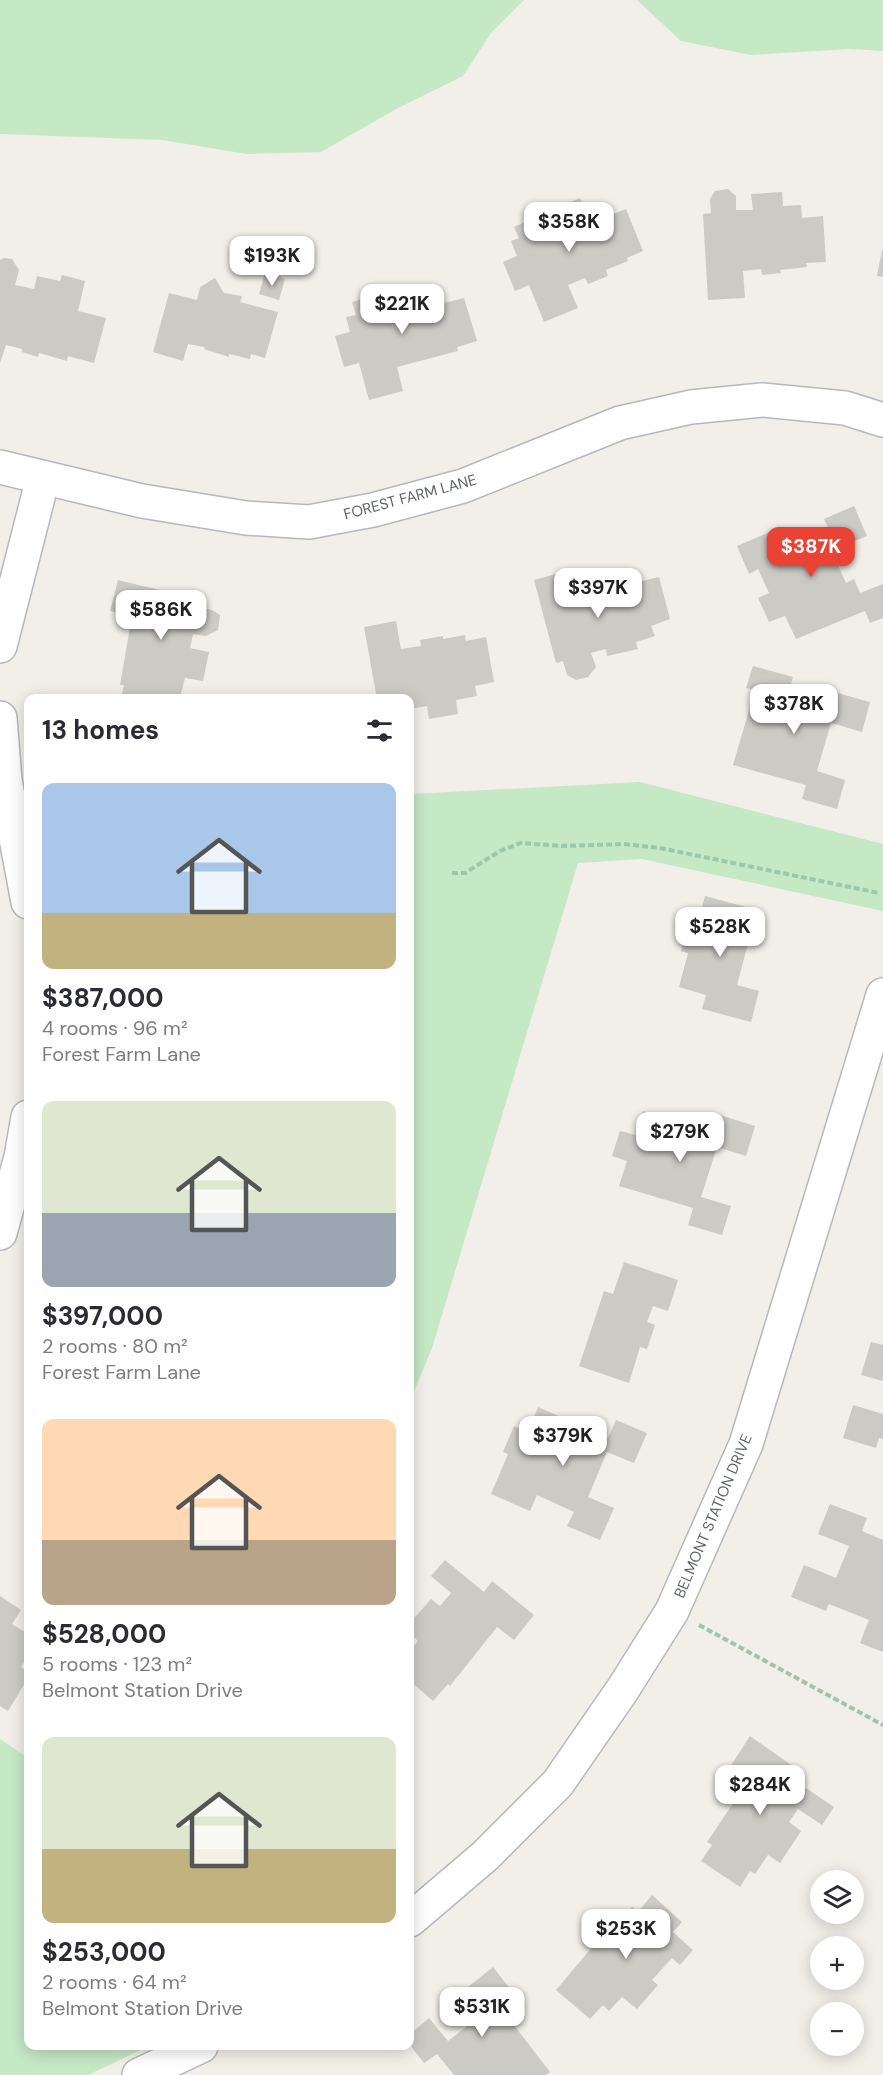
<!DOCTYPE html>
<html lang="en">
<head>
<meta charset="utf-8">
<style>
  :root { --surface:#fff; --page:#f2f2f3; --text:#2b2b33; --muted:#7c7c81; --accent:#ea4335 }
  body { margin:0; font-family:"DM Sans",sans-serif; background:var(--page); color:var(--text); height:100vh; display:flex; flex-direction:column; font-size:22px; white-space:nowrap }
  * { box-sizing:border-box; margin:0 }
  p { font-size:20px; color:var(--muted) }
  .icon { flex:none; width:33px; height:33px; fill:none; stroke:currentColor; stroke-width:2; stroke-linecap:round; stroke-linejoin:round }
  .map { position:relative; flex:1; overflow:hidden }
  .sheet { position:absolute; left:24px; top:694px; width:390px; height:1356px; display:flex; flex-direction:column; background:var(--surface); border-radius:12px; box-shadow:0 3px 15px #0003 }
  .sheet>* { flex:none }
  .fabs { position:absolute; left:810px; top:1870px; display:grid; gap:12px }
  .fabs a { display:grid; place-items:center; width:54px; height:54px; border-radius:50%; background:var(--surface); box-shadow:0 3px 15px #0003; font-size:30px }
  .price { position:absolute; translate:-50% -51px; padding:0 14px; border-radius:12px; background:#fff; color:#222; font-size:20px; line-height:39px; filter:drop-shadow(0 2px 3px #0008) }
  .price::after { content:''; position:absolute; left:50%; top:36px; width:18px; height:14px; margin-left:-9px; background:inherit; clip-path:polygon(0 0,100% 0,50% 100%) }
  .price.selected { background:var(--accent); color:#fff }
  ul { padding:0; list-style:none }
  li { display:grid; align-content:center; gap:12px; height:318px; padding:0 18px }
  li span { display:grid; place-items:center; height:186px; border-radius:12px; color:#555 }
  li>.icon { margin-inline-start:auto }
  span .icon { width:108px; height:108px; fill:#fffc; stroke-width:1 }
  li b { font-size:26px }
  h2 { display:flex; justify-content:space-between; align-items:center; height:72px; padding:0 18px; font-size:26px }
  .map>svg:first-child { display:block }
</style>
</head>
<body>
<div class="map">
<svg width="883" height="2075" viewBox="0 0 883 2075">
  <rect width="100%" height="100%" fill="#f1efe8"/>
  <g fill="#c5e8c5">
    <polygon points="0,0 524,0 491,33 463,76 396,109 321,152 247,154 163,140 0,134"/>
    <polygon points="637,0 883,0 883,51 849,49 751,55 681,41"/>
    <polygon points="640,782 883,844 883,911 642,859 578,863 432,1348 410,1401 410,794"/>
    <polygon points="0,1739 28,1758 28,2046 149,2046 88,2075 0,2075"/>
  </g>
  <g fill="#cccac5">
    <polygon points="728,189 736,196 736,210 753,210 751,194 782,192 783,206 801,205 802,218 823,216 826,262 806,263 807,267 780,270 781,273 762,275 761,269 743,271 745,298 708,300 703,214 711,213 710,199 715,191"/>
    <polygon points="580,198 585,211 603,203 608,216 626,209 643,251 627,258 628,261 606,270 608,276 588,284 585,278 568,285 578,308 544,322 529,285 515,291 503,262 517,256 511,241 519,238 514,227 546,213 551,224 558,221 553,209"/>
    <polygon points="882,250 883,250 883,277 877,276"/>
    <polygon points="4,258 12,259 19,270 15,285 34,289 37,276 60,281 62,275 85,281 78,311 106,318 94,363 68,356 67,361 39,353 38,357 22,352 22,349 6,345 0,363 0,260"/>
    <polygon points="265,273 285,279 279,300 259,294"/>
    <polygon points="215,278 224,293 242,296 240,302 278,312 265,358 251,354 250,359 229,354 229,357 204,349 205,347 188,344 183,361 153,352 169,293 197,300 200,287"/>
    <polygon points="420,285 423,296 441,291 444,303 464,298 477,341 457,347 458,351 397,367 403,391 369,400 359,363 344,367 335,336 350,332 346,317 356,315 352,302 385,293 388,306 395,305 392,293"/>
    <polygon points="854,506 867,536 840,547 846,560 837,563 846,583 854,579 860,593 883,584 883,618 870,623 865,611 796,639 785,616 769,622 758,598 769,593 758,569 749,574 737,546 782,527 793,553 832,536 824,519"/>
    <polygon points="570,570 576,595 616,583 617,585 637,578 638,582 659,577 670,619 651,626 655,636 636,642 638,649 607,656 606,649 591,653 596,667 588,677 576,680 567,675 563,661 556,663 534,580"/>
    <polygon points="118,580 201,600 200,607 212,610 220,615 218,630 206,636 193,634 190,648 209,652 203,681 185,678 180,697 170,695 169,699 121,699 124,685 120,685 132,616 110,611"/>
    <polygon points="396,621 401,649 421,646 420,640 443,636 443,639 465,635 466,641 486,637 494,682 475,686 477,696 456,700 458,714 429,719 427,706 410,709 410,699 377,699 364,627"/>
    <polygon points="753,666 793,677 787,698 829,710 834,692 870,702 862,732 831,723 817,771 845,780 837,809 802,799 806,785 733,765 755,690 746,688"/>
    <polygon points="705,896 757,910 737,985 759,991 751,1022 702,1009 706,995 679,987 688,953 681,951 691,913 700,915"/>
    <polygon points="643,1111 715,1133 720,1115 755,1126 746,1156 717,1147 701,1197 731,1206 722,1235 688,1225 693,1208 619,1186 627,1161 612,1156 620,1131 636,1135"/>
    <polygon points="624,1262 678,1280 668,1311 653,1306 647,1322 655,1325 647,1349 640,1347 629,1383 579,1366 604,1291 613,1294"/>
    <polygon points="871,1342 883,1345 883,1381 861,1375"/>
    <polygon points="853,1405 883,1414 883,1439 879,1438 876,1448 843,1438"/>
    <polygon points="538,1407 608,1438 616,1420 647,1433 634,1463 607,1452 588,1497 614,1508 600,1540 567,1526 574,1512 537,1495 530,1511 491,1494 508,1454 503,1452 514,1426 528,1432"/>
    <polygon points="830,1504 867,1518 862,1531 883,1540 883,1652 860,1643 869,1620 829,1604 826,1611 791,1597 804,1565 836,1578 849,1546 818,1534"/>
    <polygon points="445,1560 484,1592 492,1581 534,1615 514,1640 497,1627 450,1686 448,1684 433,1701 410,1681 410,1651 418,1641 410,1633 410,1623 431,1599 440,1606 451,1593 431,1576"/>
    <polygon points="0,1596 21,1610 12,1624 28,1634 28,1656 21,1667 28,1672 28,1678 8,1711 0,1706"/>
    <polygon points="750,1736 790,1764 781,1778 803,1792 806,1788 834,1807 822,1825 798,1809 789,1822 801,1831 780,1863 768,1855 755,1874 750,1871 740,1887 701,1861 712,1845 707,1842 749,1780 730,1767"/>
    <polygon points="652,1895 682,1922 673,1932 693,1950 680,1965 672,1958 652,1980 658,1985 637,2009 622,1997 609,2011 603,2005 590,2019 556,1990 610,1926 613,1928 632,1907 638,1912"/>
    <polygon points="493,1967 515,1995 500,2007 550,2072 546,2075 454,2075 437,2054 424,2063 410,2045 410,2034 429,2018 448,2041 487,2011 468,1987"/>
  </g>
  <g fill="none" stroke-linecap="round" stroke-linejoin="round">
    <g stroke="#b5b8bc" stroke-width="36">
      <g id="minor">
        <polyline points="0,467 142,501 246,518 309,522 373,510 463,486 620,423 691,407 762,400 845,408 883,420"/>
        <polyline points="0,646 43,478"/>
        <polyline points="0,718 5,780 28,902"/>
        <polyline points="0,1233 21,1157 28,1117"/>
        <polyline points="410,1920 485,1856 558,1783 623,1689 672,1611 746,1444 883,995"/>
        <polyline points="139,2075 201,2046"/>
      </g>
    </g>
    <g stroke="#9cc7a9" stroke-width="4" stroke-dasharray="6 3" stroke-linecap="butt">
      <polyline points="452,873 465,873 500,851 521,843 562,846 624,844 660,848 879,893"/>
      <polyline points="699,1625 883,1725"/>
    </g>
    <use href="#minor" stroke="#fff" stroke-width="33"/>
  </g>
  <g text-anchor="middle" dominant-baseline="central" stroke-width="4.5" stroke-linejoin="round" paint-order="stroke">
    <g font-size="15" fill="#5f6368" stroke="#fff">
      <text transform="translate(410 497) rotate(-15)">FOREST FARM LANE</text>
      <text transform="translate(713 1516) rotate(-67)">BELMONT STATION DRIVE</text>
    </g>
  </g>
</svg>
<div class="fabs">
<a><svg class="icon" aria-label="layers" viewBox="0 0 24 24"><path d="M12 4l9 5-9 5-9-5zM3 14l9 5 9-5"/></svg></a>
<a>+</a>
<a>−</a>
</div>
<b class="price" style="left:569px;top:253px">$358K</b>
<b class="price" style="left:272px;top:287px">$193K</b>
<b class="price" style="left:402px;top:335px">$221K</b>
<b class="price selected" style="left:811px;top:578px">$387K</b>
<b class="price" style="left:598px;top:619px">$397K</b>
<b class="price" style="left:161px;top:641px">$586K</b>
<b class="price" style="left:794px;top:735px">$378K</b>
<b class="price" style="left:720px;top:958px">$528K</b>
<b class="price" style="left:680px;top:1163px">$279K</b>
<b class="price" style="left:563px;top:1467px">$379K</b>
<b class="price" style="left:760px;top:1816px">$284K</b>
<b class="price" style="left:626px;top:1960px">$253K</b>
<b class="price" style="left:482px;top:2038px">$531K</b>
<section class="sheet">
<h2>13 homes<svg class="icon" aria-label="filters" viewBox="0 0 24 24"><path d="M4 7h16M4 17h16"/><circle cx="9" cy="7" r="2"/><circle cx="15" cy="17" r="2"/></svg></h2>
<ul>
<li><span style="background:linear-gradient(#a9c7e8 70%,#c2b280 0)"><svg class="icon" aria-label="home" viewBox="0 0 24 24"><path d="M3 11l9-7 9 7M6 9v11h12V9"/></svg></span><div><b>$387,000</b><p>4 rooms · 96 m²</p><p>Forest Farm Lane</p></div></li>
<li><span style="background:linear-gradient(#dfe7d0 60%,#9aa5b1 0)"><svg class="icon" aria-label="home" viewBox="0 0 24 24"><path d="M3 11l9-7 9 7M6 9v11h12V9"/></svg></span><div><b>$397,000</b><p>2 rooms · 80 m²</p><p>Forest Farm Lane</p></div></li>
<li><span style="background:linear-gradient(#ffd9b3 65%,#b9a48a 0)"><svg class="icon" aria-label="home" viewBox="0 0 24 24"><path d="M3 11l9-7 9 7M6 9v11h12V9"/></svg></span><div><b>$528,000</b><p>5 rooms · 123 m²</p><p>Belmont Station Drive</p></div></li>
<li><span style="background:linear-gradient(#dfe7d0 60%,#c2b280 0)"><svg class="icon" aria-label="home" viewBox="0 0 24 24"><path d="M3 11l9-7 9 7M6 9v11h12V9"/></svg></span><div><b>$253,000</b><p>2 rooms · 64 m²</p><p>Belmont Station Drive</p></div></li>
</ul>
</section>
</div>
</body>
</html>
